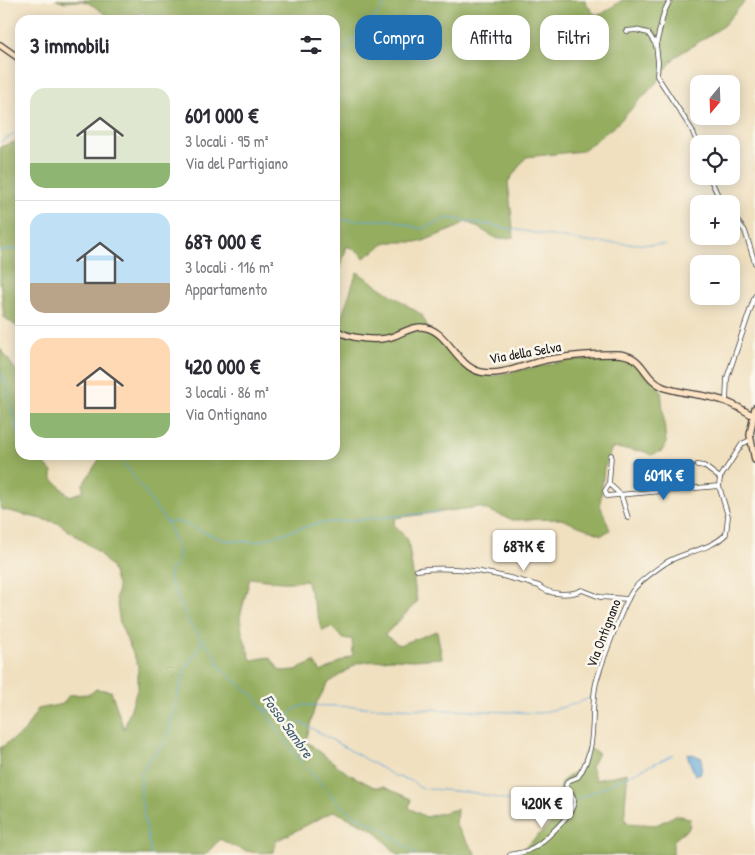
<!DOCTYPE html>
<html lang="it">
<head>
<meta charset="utf-8">
<style>
  :root { --surface:#fff; --page:#f2f2f3; --text:#2b2b33; --muted:#7c7c81; --line:#e1e1e2; --accent:#1f6fb2 }
  body { margin:0; font-family:"Patrick Hand",sans-serif; background:var(--page); color:var(--text); height:100vh; display:flex; flex-direction:column; font-size:19px; white-space:nowrap }
  * { box-sizing:border-box; margin:0 }
  p { font-size:16px; color:var(--muted) }
  .icon { flex:none; width:28px; height:28px; fill:none; stroke:currentColor; stroke-width:2; stroke-linecap:round; stroke-linejoin:round }
  .map { position:relative; flex:1; overflow:hidden }
  .side { position:absolute; left:15px; top:15px; width:325px; height:445px; display:flex; flex-direction:column; background:var(--surface); border-radius:15px; box-shadow:0 2px 12px #0003 }
  .side>* { flex:none }
  .hud { position:absolute; left:355px; top:15px; width:325px; height:45px; display:flex; gap:10px }
  .needle { width:32px; rotate:199deg }
  .buttons { position:absolute; left:690px; top:75px; display:grid; gap:10px }
  .buttons a { display:grid; place-items:center; width:50px; height:50px; border-radius:10px; background:var(--surface); box-shadow:0 2px 12px #0003; font-size:25px }
  .price { position:absolute; translate:-50% -42px; padding:0 11px; border-radius:5px; background:#fff; color:#222; font-size:16px; line-height:32px; filter:drop-shadow(0 1px 2px #0008) }
  .price::after { content:''; position:absolute; left:50%; top:30px; width:15px; height:11px; margin-left:-8px; background:inherit; clip-path:polygon(0 0,100% 0,50% 100%) }
  .price.active { background:var(--accent); color:#fff }
  ul { padding:0; list-style:none }
  li { display:flex; align-items:center; gap:15px; height:125px; padding:0 15px }
  li+li { border-top:1px solid var(--line) }
  li span { display:grid; place-items:center; flex:none; width:140px; height:100px; border-radius:15px; color:#555 }
  li>.icon { margin-inline-start:auto }
  span .icon { width:60px; height:60px; fill:#fffc; stroke-width:1 }
  li b { font-size:21px }
  h2 { display:flex; justify-content:space-between; align-items:center; height:60px; padding:0 15px; font-size:21px }
  .tag { padding:0 18px; border-radius:15px; background:var(--surface); box-shadow:0 2px 12px #0003; font-size:18px; line-height:45px }
  .tag.active { background:var(--accent); color:#fff }
  .map>svg:first-child { display:block }
</style>
</head>
<body>
<div class="map">
<svg width="755" height="855" viewBox="0 0 755 855">
  <rect width="100%" height="100%" fill="#fbf7ec"/>
  <filter id="ink" filterUnits="userSpaceOnUse"><feTurbulence type="fractalNoise" baseFrequency=".02" numOctaves="2"/><feDisplacementMap in="SourceGraphic" scale="10" xChannelSelector="R" yChannelSelector="G"/><feConvolveMatrix kernelMatrix="1 2 1 2 8 2 1 2 1" color-interpolation-filters="sRGB"/></filter>
  <filter id="wash" filterUnits="userSpaceOnUse"><feTurbulence type="fractalNoise" baseFrequency=".0096" numOctaves="4" result="noise"/><feDisplacementMap in="SourceGraphic" scale="20" xChannelSelector="R" yChannelSelector="G"/><feGaussianBlur stdDeviation="1.12" result="paint"/><feColorMatrix in="noise" values="0 0 0 0 0 0 0 0 0 0 0 0 0 0 0 0 0 1.4 0 .05"/><feComposite in="paint" operator="in"/></filter>
  <g filter="url(#wash)">
    <rect width="100%" height="100%" fill="#f0e0c0"/>
    <g fill="#94ad5f" stroke="#58643e" fill-rule="evenodd">
      <path d="M56,0h530l-1,2 9,12h8l20,-14h124l-24,27 -47,30 -18,25 -40,42 -35,27 -56,6 -18,25 6,55 -16,2 -32,-18 -8,6 -37,15h-34l-23,16 -5,-6 -12,-6 -12,39v-265h-188l-3,-8c-34,21 -33,-1 -61,-11 -8,-1 -18,3 -27,-1z"/>
      <polygon points="20,140 20,329 4,317 0,281 0,147"/>
      <path d="M357,272l65,43 8,17 40,38 22,6 78,-16 46,-2 19,4 26,28 5,53 -4,8 -11,4 -8,-4 -31,-3 -8,20 -4,37 10,25 -8,5 -41,-16 -48,1 -34,-13 -84,11 -1,7 14,15 9,62 -32,33 14,10 38,-14 5,27 -28,2 -22,-1 -34,4 -30,20 -13,23 -9,35 41,32 27,14h10l27,12 -2,9 17,9 31,-8 -1,17 21,29h-79l-24,-25 -40,-19 -58,30 -2,11c-22,3 -35,-2 -54,-13l-15,16h-205v-107l24,-16 14,-23 25,-5 6,-9 21,-1 6,-5 15,2 13,38 14,-42v-22l-18,-41 -4,-27 2,-9 -7,-21 -15,-17 -38,-27 -58,-14v-109l2,-1 -2,-1v-50l20,28v79h16l16,17v6l17,18 14,-4v-8l19,-29h233v-135l4,4zM250,578c19,2 36,7 56,2l17,51 8,-4 12,12h9l1,16 -32,17 -7,-10 -18,8 -16,1 -10,-14 -19,3 -9,-28 -2,-15z"/>
      <path d="M587,747l11,6 -7,14 5,13 31,-7c1,14 -5,39 0,50l29,2 20,-10 14,3 -1,10 -16,13v13l2,1h-175l23,-6 30,-27 8,-40 18,-13z"/>
    </g>
    <polygon fill="#65a9da" stroke="#40627b" points="692,754 702,758 701,773 695,775 687,755"/>
    <g fill="none" stroke-linecap="round" stroke-linejoin="round">
      <g stroke="#65a9da" stroke-width="1">
        <polyline points="335,59 390,0"/>
        <polyline points="0,142 20,131"/>
        <polyline points="335,220 392,220 421,229 449,218 587,242 665,245"/>
        <polyline points="0,251 20,248"/>
        <path d="M0,370c11,22 10,44 20,66"/>
        <polyline points="118,455 169,526 179,553 177,564 171,569 169,579 190,625 213,652 222,670 255,697 298,758 340,805 352,814 380,828 417,855"/>
        <polyline points="167,522 180,522 223,540 256,542 314,524 439,512"/>
        <polyline points="262,708 306,725 395,776 412,781 420,788 476,793 535,807 572,801"/>
        <polyline points="288,716 293,710 305,705 540,713 575,704 592,697"/>
        <polyline points="576,800 673,755"/>
        <polyline points="151,855 141,798 141,774 145,765 166,741 185,669 196,653 202,638"/>
      </g>
    </g>
  </g>
  <g filter="url(#ink)">
    <g fill="none" stroke-linecap="round" stroke-linejoin="round">
      <g stroke="#3c3935" stroke-width="5.5">
        <g id="street">
          <polyline points="670,0 664,12 656,45 658,62 657,76 692,130 699,147"/>
          <polyline points="626,31 636,30 648,33 656,45"/>
          <polyline points="709,176 722,204"/>
          <polyline points="731,213 745,231 755,263"/>
          <polyline points="726,401 727,378 755,296"/>
          <polyline points="611,455 609,484 605,491 607,496 719,486"/>
          <polyline points="697,465 704,466 720,478"/>
          <polyline points="609,484 621,495 628,518"/>
          <path d="M417,570c43,-5 82,4 122,16 10,9 31,10 43,4l18,7 28,2"/>
          <path d="M510,855c6,-2 14,-2 19,-5 13,-6 43,-34 45,-48 1,-7 -6,-11 -8,-17l2,-4 10,-4c20,-30 12,-56 17,-89 2,-14 30,-89 39,-99 8,-10 23,-20 33,-27 19,-11 44,-12 59,-28l2,-18 -9,-30 1,-8 22,-34 8,-4"/>
        </g>
      </g>
      <g stroke="#3c3935" stroke-width="8">
        <g id="secondary">
          <polyline points="0,45 20,59"/>
          <path d="M335,329c12,10 44,13 59,7 8,-3 19,-10 28,-9 26,2 33,39 59,45 22,5 48,-10 70,-13 20,-3 43,-5 64,-5 30,0 26,23 48,33 15,6 35,7 51,11 14,3 26,10 38,17"/>
          <polyline points="755,408 750,435 755,460"/>
        </g>
      </g>
      <use href="#street" stroke="#fff" stroke-width="4"/>
      <use href="#secondary" stroke="#fee4c5" stroke-width="5.5"/>
    </g>
  </g>
  <g text-anchor="middle" dominant-baseline="central" stroke-width="5" stroke-linejoin="round" paint-order="stroke">
    <g font-size="14" fill="#1c1c1c" stroke="#fbf7ec">
      <text transform="translate(525 352) rotate(-10)">Via della Selva</text>
      <text transform="translate(603 633) rotate(-69)">Via Ontignano</text>
    </g>
    <g font-size="15" font-style="italic" fill="#3d5b71" stroke="#fbf7ec">
      <text transform="translate(288 726) rotate(54)">Fosso Sambre</text>
    </g>
  </g>
</svg>
<div class="buttons">
<a><svg class="needle" viewBox="-14 -14 28 28"><path d="M0-13l5 13h-10z" fill="#e53935"/><path d="M0 13l5-13h-10z" fill="#7c7c81"/></svg></a>
<a><svg class="icon" aria-label="locate" viewBox="0 0 24 24"><circle cx="12" cy="12" r="6"/><path d="M12 2v4M12 18v4M2 12h4M18 12h4"/></svg></a>
<a>+</a>
<a>−</a>
</div>
<b class="price active" style="left:664px;top:501px">601K €</b>
<b class="price" style="left:524px;top:572px">687K €</b>
<b class="price" style="left:542px;top:829px">420K €</b>
<div class="hud">
<a class="tag active">Compra</a>
<a class="tag">Affitta</a>
<a class="tag">Filtri</a>
</div>
<section class="side">
<h2>3 immobili<svg class="icon" aria-label="filters" viewBox="0 0 24 24"><path d="M4 7h16M4 17h16"/><circle cx="9" cy="7" r="2"/><circle cx="15" cy="17" r="2"/></svg></h2>
<ul>
<li><span style="background:linear-gradient(#dfe7d0 75%,#8fb573 0)"><svg class="icon" aria-label="home" viewBox="0 0 24 24"><path d="M3 11l9-7 9 7M6 9v11h12V9"/></svg></span><div><b>601 000 €</b><p>3 locali · 95 m²</p><p>Via del Partigiano</p></div></li>
<li><span style="background:linear-gradient(#bfe0f5 70%,#b9a48a 0)"><svg class="icon" aria-label="home" viewBox="0 0 24 24"><path d="M3 11l9-7 9 7M6 9v11h12V9"/></svg></span><div><b>687 000 €</b><p>3 locali · 116 m²</p><p>Appartamento</p></div></li>
<li><span style="background:linear-gradient(#ffd9b3 75%,#8fb573 0)"><svg class="icon" aria-label="home" viewBox="0 0 24 24"><path d="M3 11l9-7 9 7M6 9v11h12V9"/></svg></span><div><b>420 000 €</b><p>3 locali · 86 m²</p><p>Via Ontignano</p></div></li>
</ul>
</section>
</div>
</body>
</html>
